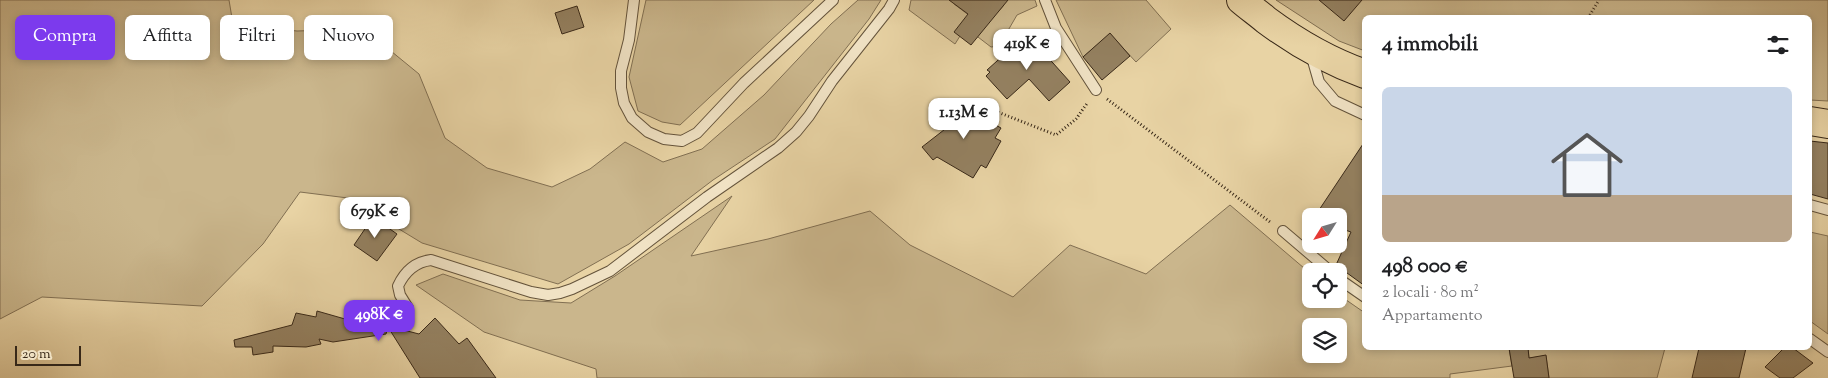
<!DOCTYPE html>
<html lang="it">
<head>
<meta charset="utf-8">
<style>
  :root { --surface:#fff; --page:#f6f6f6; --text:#202124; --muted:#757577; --accent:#7c3aed }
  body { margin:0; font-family:"Sorts Mill Goudy",serif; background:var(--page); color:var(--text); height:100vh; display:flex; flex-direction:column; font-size:19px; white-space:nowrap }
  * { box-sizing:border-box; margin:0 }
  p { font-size:16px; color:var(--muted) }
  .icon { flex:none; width:28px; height:28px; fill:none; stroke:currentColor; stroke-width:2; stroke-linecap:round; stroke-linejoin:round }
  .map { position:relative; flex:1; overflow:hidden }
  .drawer { position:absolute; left:1362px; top:15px; width:450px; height:335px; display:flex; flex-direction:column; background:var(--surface); border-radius:8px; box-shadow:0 2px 8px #0003 }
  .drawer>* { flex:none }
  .hud { position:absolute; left:15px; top:15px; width:475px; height:45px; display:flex; gap:10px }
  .needle { width:32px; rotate:233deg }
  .fabs { position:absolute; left:1302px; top:208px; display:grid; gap:10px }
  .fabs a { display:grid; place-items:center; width:45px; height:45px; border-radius:8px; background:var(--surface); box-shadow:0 2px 8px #0003; font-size:25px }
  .scale { position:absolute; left:15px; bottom:12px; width:66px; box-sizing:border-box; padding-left:5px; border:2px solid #382818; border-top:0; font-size:14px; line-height:18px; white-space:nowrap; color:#382818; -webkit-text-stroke:4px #f0e2c4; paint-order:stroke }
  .price { position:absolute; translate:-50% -42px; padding:0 11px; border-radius:10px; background:#fff; color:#222; font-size:16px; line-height:32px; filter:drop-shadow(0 1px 2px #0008) }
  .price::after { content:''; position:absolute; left:50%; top:30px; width:15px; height:11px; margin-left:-8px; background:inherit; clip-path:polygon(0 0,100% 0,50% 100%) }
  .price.active { background:var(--accent); color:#fff }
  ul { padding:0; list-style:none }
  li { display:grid; align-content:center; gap:10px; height:265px; padding:0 20px }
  li span { display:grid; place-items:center; height:155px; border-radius:8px; color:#555 }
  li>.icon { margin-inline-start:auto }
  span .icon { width:90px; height:90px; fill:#fffc; stroke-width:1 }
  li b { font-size:21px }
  h2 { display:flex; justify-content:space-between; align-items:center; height:60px; padding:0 20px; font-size:21px }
  .tag { padding:0 18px; border-radius:8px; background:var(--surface); box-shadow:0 2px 8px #0003; font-size:18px; line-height:45px }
  .tag.active { background:var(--accent); color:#fff }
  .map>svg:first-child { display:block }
</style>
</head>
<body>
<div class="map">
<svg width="1828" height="378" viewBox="0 0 1828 378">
  <rect width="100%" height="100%" fill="#e8d3a4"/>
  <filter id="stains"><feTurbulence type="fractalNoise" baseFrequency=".004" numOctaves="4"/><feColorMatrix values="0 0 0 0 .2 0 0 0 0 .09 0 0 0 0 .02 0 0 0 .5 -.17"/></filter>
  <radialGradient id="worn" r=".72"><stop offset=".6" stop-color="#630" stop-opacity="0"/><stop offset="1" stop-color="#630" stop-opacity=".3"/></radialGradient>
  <g fill="#cab68c" stroke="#816f52" fill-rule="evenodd">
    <polygon points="0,0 229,0 233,24 297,31 364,29 419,74 445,138 487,168 552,187 590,169 625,142 663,162 702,149 764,95 831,24 858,0 881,0 869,19 775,139 713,180 629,244 558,284 422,243 348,198 300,192 263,244 202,306 42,297 0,319"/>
    <polygon points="646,0 814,0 680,125 662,122 638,111 629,77"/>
    <polygon points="911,0 957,0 954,4 978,22 998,12 1004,5 998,0 1035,0 1037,6 1017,15 999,46 991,47 961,24 960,36 955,44 909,10"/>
    <polygon points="1056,0 1146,0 1171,29 1136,62 1110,34 1083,57"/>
    <polygon points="1276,0 1828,0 1828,101 1810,100 1810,18 1365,18 1365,51 1339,41"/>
    <path d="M732,196l-41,60 77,-17 102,-28 40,34 103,52 57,-52 76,29 84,-69 81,69v25h28v-4l26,18v35h144l3,18 -62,8v4h-853l-1,-9 -112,-37 -68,-47 27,-11 77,26 51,3 44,-27zM1311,326h28v28h-28z"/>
    <polygon points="1810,232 1828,236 1828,334 1810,321"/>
    <polygon points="1528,348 1665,348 1657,378 1549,378 1546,356 1529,358"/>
  </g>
  <g fill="#948161" stroke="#382818">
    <polygon points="949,0 1008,0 971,45 954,32 968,14"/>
    <polygon points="1319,0 1362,0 1344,21"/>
    <polygon points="577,6 584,27 562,34 555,13"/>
    <polygon points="1110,33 1130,56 1102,80 1083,57"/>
    <polygon points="1027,34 1070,82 1049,101 1029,79 1007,99 986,76 990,72 987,70"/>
    <polygon points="953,101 1001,128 995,138 1001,141 986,168 981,165 973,178 937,157 933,160 922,147 949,126 938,119 944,109"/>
    <polygon points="1365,141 1365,286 1336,265 1351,232 1339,228 1339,216 1315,216"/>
    <polygon points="1810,141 1828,143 1828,199 1810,194"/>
    <polygon points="373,217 397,234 377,261 354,245"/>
    <polygon points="349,304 391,315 388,326 419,334 435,318 459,344 467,338 496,378 420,378 388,327 386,334 333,342 319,339 321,344 306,347 273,346 273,352 253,355 252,347 235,347 234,340 292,325 296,313 316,317 317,311 345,319"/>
    <polygon points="1509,348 1528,348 1529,358 1546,355 1549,378 1514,378"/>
    <polygon points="1699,348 1746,348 1739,378 1692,378"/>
    <polygon points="1784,348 1793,348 1813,363 1793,378 1780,378 1765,367"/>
  </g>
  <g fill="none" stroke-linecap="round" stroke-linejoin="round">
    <g stroke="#64533b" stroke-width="12">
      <g id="service">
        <polyline points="634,0 629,40 621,71 621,88 624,103 632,118 648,132 664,139 682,141 697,133 744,83 833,0"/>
        <polyline points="1045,0 1056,28 1096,90"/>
        <polyline points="1311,54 1319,82 1335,101 1365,115"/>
        <polyline points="1810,205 1828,210"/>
        <polyline points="1283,231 1330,271"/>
        <polyline points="1339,279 1365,297"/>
        <path d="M408,308l-8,-13 -2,-9c7,-15 17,-24 33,-26l100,32 17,3 12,-2 12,-4 38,-18 97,-74 71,-49 18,-16 13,-16 23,-35 57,-72 5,-9"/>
        <polyline points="1810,339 1828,352"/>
      </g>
    </g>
    <g stroke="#382818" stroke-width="30">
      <g id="primary">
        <path d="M1241,0c8,7 17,13 25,20 31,23 62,41 99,54"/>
        <polyline points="1810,121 1828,124"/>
      </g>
    </g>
    <g stroke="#382818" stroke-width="3" stroke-dasharray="1 2.5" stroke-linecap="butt">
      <polyline points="1588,18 1599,0"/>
      <polyline points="1107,99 1270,222"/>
      <polyline points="959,130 985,107 1056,135 1076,119 1088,102"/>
    </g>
    <use href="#service" stroke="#f0e2c4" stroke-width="10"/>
    <use href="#primary" stroke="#e8d3a4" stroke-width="28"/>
  </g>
  <rect width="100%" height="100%" filter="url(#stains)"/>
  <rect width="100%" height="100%" fill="url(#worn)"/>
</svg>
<div class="fabs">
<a><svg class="needle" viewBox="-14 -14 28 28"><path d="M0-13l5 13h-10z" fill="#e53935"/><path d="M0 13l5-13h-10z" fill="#757577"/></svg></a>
<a><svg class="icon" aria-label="locate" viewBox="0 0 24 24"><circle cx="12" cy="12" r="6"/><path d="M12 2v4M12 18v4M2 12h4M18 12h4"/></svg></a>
<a><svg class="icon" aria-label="layers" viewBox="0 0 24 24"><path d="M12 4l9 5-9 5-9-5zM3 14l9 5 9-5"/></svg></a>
</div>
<div class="scale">20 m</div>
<b class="price" style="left:1027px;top:71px">419K €</b>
<b class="price" style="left:964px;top:140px">1.13M €</b>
<b class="price" style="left:375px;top:239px">679K €</b>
<b class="price active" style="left:379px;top:342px">498K €</b>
<div class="hud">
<a class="tag active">Compra</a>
<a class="tag">Affitta</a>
<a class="tag">Filtri</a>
<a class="tag">Nuovo</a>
</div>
<section class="drawer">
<h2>4 immobili<svg class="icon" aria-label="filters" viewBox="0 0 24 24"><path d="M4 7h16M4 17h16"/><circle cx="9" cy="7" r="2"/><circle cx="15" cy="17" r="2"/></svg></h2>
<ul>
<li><span style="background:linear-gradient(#c9d6e8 70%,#b9a48a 0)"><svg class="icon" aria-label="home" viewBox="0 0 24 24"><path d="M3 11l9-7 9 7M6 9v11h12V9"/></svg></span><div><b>498 000 €</b><p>2 locali · 80 m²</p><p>Appartamento</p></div></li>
</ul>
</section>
</div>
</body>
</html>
